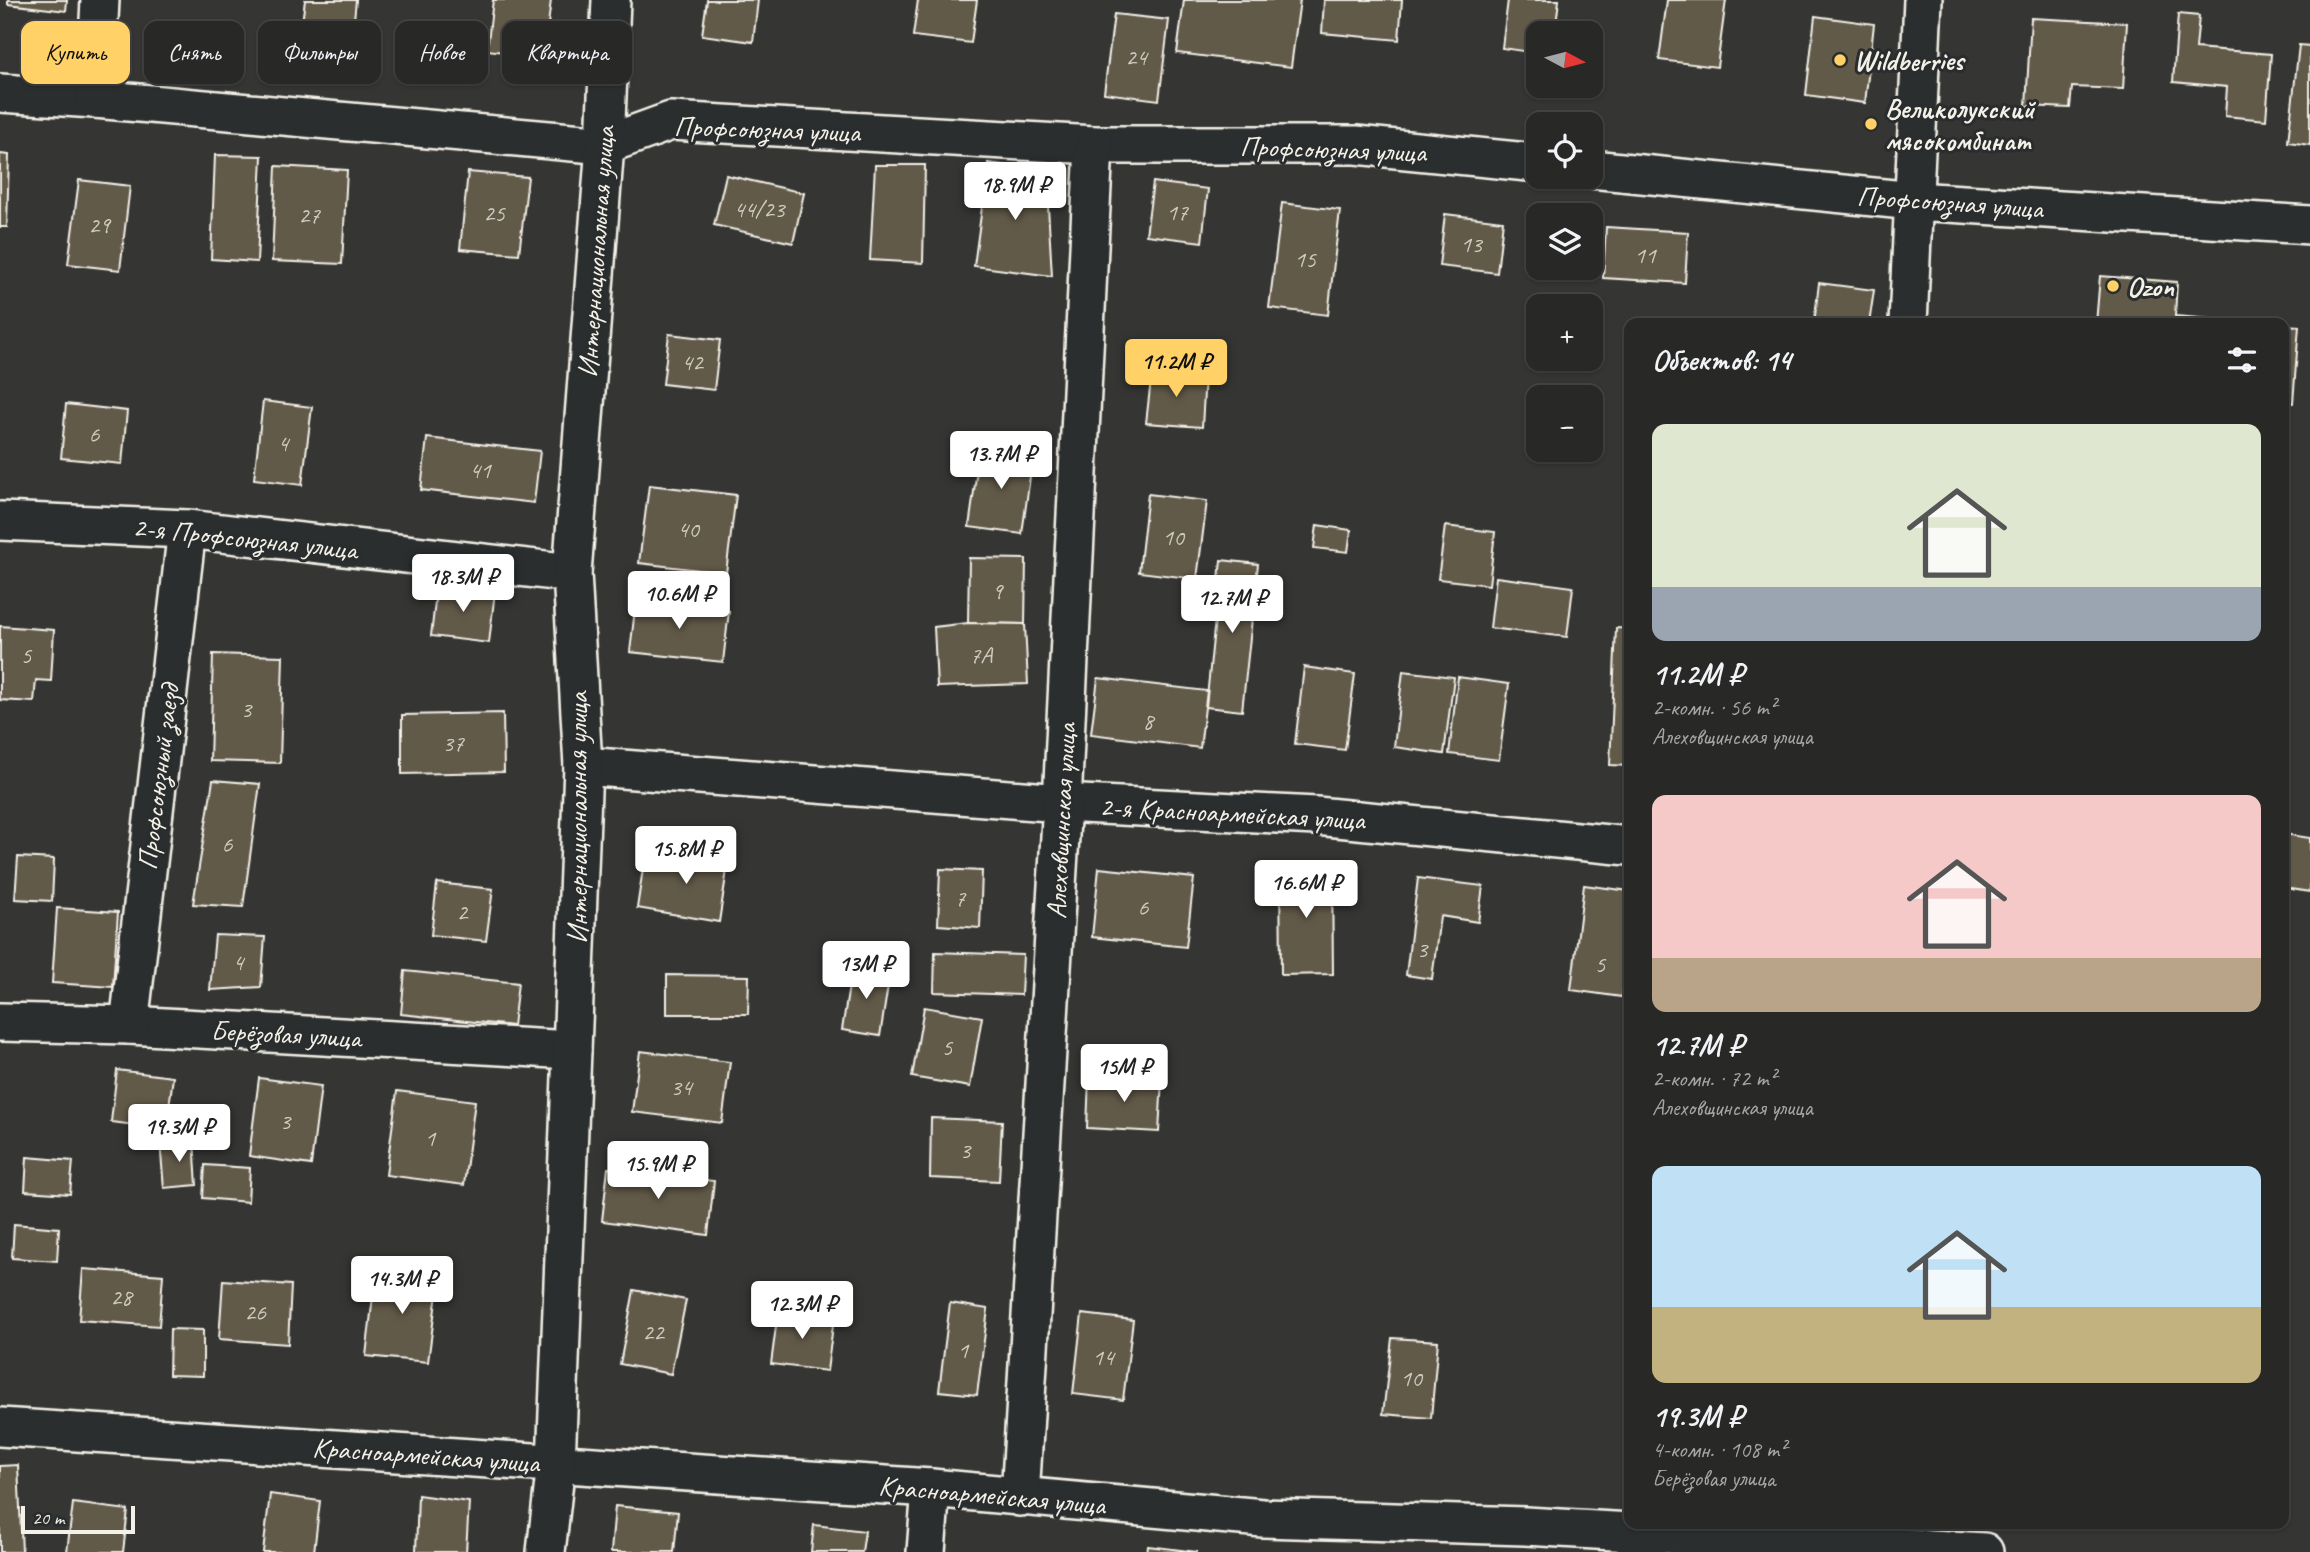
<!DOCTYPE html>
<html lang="ru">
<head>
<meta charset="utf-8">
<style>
  :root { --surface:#282827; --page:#343433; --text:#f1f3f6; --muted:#a5a6a7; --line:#444; --accent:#ffd166 }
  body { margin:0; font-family:Caveat,sans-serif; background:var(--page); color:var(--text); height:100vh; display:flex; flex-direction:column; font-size:26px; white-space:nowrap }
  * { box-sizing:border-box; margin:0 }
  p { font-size:23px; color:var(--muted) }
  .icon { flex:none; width:38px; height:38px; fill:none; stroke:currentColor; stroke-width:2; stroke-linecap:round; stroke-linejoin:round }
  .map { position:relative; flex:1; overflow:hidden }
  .drawer { position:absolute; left:1624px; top:318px; width:665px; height:1211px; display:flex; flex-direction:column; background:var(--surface); border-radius:14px; box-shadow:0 2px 5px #0004,0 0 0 2px var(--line) }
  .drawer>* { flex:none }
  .banner { position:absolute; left:21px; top:21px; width:665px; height:63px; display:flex; gap:14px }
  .needle { width:46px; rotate:97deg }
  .tools { position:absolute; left:1526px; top:21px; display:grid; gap:14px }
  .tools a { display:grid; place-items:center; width:77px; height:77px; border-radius:14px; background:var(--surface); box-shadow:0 2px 5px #0004,0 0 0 2px var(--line); font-size:35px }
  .scale { position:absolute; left:21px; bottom:18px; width:114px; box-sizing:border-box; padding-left:7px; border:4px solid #f4f1e8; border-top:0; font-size:19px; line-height:24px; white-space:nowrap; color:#f4f1e8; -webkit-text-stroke:5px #2a2d2e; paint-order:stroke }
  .price { position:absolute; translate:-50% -60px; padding:0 16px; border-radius:7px; background:#fff; color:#222; font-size:23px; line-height:46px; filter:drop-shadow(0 2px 4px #0008) }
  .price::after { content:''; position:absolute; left:50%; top:42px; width:21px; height:16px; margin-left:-10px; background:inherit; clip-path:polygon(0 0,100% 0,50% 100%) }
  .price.active { background:var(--accent); color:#111 }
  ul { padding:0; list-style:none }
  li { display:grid; align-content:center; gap:14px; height:371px; padding:0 28px }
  li span { display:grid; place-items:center; height:217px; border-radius:14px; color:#555 }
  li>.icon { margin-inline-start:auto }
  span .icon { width:126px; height:126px; fill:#fffc; stroke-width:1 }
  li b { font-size:30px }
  h2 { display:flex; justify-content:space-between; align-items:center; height:84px; padding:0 28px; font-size:30px }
  .chip { padding:0 24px; border-radius:14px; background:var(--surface); box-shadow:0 2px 5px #0004,0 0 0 2px var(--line); font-size:24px; line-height:63px }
  .chip.active { background:var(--accent); color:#111 }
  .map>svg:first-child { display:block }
</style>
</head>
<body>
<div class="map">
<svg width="2310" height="1552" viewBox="0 0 2310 1552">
  <rect width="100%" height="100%" fill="#353634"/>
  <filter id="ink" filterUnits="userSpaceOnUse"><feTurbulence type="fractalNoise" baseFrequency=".0143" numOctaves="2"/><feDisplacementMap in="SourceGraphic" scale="14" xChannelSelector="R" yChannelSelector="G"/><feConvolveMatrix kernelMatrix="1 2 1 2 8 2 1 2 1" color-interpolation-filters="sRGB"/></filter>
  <g filter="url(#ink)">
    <g fill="#625a4a" stroke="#f4f1e8" stroke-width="2">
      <polygon points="8,0 67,0 66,11 8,4"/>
      <polygon points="305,0 356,0 353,29 302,23"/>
      <polygon points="493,0 551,0 544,57 487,50"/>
      <polygon points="707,0 758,0 753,42 702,35"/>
      <polygon points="918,0 977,0 971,43 913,36"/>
      <polygon points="1184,0 1300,0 1291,67 1177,53"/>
      <polygon points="1324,0 1402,0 1399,40 1322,33"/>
      <polygon points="1508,0 1559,0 1555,33 1538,33 1538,53 1502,48"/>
      <polygon points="1667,0 1726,0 1717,67 1659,60"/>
      <polygon points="1114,14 1169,20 1159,100 1104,93"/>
      <polygon points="2178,14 2199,16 2196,48 2271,54 2266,120 2225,116 2227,87 2173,82"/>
      <polygon points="1815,16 1874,24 1865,103 1806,95"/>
      <polygon points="2031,18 2127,23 2123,89 2072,87 2070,108 2026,106"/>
      <polygon points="2299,45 2310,46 2310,145 2288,142"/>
      <polygon points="0,154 9,155 7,227 0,227"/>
      <polygon points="215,155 262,156 257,262 211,259"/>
      <polygon points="988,163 1046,171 1052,276 974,266"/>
      <polygon points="875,165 925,165 923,263 870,260"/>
      <polygon points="276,166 347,170 342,264 272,261"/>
      <polygon points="468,172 528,177 519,254 460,249"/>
      <polygon points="726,175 804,193 793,243 714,225"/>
      <polygon points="79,180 130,186 120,270 68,264"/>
      <polygon points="1153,182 1208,189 1202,242 1146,235"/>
      <polygon points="1282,203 1340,210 1328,315 1269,308"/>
      <polygon points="1445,214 1503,221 1497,273 1439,266"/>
      <polygon points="1606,227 1688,232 1685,283 1603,278"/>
      <polygon points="2100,276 2177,282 2175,316 2273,324 2096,324"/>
      <polygon points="1819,283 1874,290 1869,324 1814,324"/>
      <polygon points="2284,325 2299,326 2293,403 2284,402"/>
      <polygon points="669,334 720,340 714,390 663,384"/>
      <polygon points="1152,371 1205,375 1202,427 1146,423"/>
      <polygon points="263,401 312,407 302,485 254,479"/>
      <polygon points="66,404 127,411 122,464 61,458"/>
      <polygon points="427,438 540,451 534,503 421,490"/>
      <polygon points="980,448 1033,455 1022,534 969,527"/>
      <polygon points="649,485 736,495 726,573 639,563"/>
      <polygon points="1148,494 1207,501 1197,579 1139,572"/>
      <polygon points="1317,525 1351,530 1348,552 1314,548"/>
      <polygon points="1445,526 1495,532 1489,585 1438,579"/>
      <polygon points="969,558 1026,559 1025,624 968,623"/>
      <polygon points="1221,560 1258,564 1242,711 1206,707"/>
      <polygon points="1496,577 1573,587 1567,637 1490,628"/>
      <polygon points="437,584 495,591 489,643 431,636"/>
      <polygon points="636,600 729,611 723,662 630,652"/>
      <polygon points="968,623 1025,624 1028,684 937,687 934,627"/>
      <polygon points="0,626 54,630 51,681 36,680 34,702 0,700"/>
      <polygon points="1616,628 1629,629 1629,766 1610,765"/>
      <polygon points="213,654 283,656 280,763 210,761"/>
      <polygon points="1304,667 1355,674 1345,750 1295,744"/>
      <polygon points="1403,671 1454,677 1444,754 1394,747"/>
      <polygon points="1458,677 1509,684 1499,760 1449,754"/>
      <polygon points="1098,678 1207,691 1200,748 1091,734"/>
      <polygon points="503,713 504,772 402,774 402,715"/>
      <polygon points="213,780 260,784 243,907 193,904"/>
      <polygon points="2284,834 2310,838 2310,892 2284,888"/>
      <polygon points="681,850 729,857 719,922 637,908 644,862 678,867"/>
      <polygon points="18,857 54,859 52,901 15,899"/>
      <polygon points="1332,865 1333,974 1281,975 1280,866"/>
      <polygon points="1099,868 1194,878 1186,947 1092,937"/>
      <polygon points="940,869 982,871 980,928 938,925"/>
      <polygon points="1418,878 1483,886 1478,922 1440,916 1432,979 1406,975"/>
      <polygon points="437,883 493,889 486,941 431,935"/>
      <polygon points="1584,885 1629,891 1629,937 1622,997 1571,990"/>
      <polygon points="57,908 118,912 113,987 52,983"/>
      <polygon points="215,935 265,937 261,987 210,990"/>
      <polygon points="935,952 1023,955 1021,995 934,992"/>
      <polygon points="852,967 890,973 880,1036 842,1030"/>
      <polygon points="405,971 518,983 513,1026 401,1014"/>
      <polygon points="667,975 749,976 748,1014 667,1014"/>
      <polygon points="924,1007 982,1017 970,1087 912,1077"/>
      <polygon points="640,1051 730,1062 722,1123 632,1112"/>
      <polygon points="117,1070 173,1077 166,1129 111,1122"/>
      <polygon points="1089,1076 1162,1079 1159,1132 1087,1128"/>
      <polygon points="259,1078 321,1086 311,1165 249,1156"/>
      <polygon points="397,1091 475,1101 464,1185 386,1175"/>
      <polygon points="931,1118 1002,1121 999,1181 930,1178"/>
      <polygon points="194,1140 197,1185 164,1188 160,1142"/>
      <polygon points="27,1157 73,1161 70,1194 25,1191"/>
      <polygon points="205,1165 250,1168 248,1202 203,1198"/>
      <polygon points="608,1168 714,1181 708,1235 602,1221"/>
      <polygon points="14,1224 59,1228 57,1261 12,1258"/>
      <polygon points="83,1269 163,1275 159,1326 79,1320"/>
      <polygon points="376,1270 439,1278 428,1362 366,1356"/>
      <polygon points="223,1280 291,1285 288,1344 219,1339"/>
      <polygon points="634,1290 686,1300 671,1374 620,1364"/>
      <polygon points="950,1303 988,1309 977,1395 939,1391"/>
      <polygon points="778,1311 834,1318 827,1371 771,1364"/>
      <polygon points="1082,1314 1133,1320 1123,1400 1073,1394"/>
      <polygon points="170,1329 203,1330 203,1376 169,1375"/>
      <polygon points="1392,1338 1438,1341 1431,1418 1383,1414"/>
      <polygon points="18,1465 22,1552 0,1552 0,1466"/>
      <polygon points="270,1494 320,1501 314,1552 263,1552"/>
      <polygon points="418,1495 469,1502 466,1552 416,1552"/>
      <polygon points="73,1503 128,1510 123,1552 67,1552"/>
      <polygon points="615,1506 678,1512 674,1552 611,1552"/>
      <polygon points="814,1525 865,1531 862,1552 811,1552"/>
      <polygon points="1148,1546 1197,1552 1147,1552"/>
    </g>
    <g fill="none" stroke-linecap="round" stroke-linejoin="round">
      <g stroke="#f4f1e8" stroke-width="42">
        <g id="minor">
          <polyline points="0,93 95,99 605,145 671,121 1094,145 1356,145 1538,163"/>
          <polyline points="95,99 100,0"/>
          <polyline points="1591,169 1914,201 2310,225"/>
          <polyline points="1908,324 1923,0"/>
          <polyline points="0,521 187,529 572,573"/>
          <polyline points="583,766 1062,803 1316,816 1629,846"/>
          <polyline points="0,1022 129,1025 572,1050"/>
          <polyline points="129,1025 187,529"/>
          <polyline points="0,1427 931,1488 1263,1518 1525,1526 1984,1552"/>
          <polyline points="1020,1497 1062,803 1094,145"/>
          <polyline points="546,1552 556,1464 583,766 572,573 605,145 611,0"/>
          <polyline points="926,1552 931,1488"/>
        </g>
      </g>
      <use href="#minor" stroke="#2a2d2e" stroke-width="37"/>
    </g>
  </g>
  <g fill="#ffd166" stroke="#2a2d2e" stroke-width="2.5">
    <circle cx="1840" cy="60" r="7"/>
    <circle cx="1871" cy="124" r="7"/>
    <circle cx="2113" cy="286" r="7"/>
  </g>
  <g text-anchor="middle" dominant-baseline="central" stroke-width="6" stroke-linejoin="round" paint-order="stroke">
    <g font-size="24" fill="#d0cbc0">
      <text x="1136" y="57">24</text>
      <text x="759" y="209">44/23</text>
      <text x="1177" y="212">17</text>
      <text x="494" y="213">25</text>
      <text x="309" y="215">27</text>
      <text x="99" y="225">29</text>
      <text x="1471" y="244">13</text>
      <text x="1645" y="255">11</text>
      <text x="1305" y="259">15</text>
      <text x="692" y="362">42</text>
      <text x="94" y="434">6</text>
      <text x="283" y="443">4</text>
      <text x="480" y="470">41</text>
      <text x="688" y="529">40</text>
      <text x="1173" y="537">10</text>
      <text x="997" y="591">9</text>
      <text x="26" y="655">5</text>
      <text x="981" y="655">7А</text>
      <text x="246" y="709">3</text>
      <text x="1148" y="721">8</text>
      <text x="453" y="743">37</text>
      <text x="227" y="844">6</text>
      <text x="960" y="898">7</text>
      <text x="1143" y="907">6</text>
      <text x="462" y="912">2</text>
      <text x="1422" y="949">3</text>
      <text x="238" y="962">4</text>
      <text x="1600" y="964">5</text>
      <text x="947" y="1047">5</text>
      <text x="681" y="1087">34</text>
      <text x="285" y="1121">3</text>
      <text x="430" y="1138">1</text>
      <text x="965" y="1150">3</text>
      <text x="121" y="1297">28</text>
      <text x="255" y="1312">26</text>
      <text x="653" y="1332">22</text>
      <text x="963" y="1350">1</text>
      <text x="1103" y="1357">14</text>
      <text x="1411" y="1378">10</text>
    </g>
    <g font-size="28" font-weight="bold" fill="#f4f1e8" stroke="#2a2d2e" text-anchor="start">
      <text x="1854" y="60">Wildberries</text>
      <text x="1885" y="108">Великолукский<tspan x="1885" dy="32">мясокомбинат</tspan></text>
      <text x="2127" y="286">Ozon</text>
    </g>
    <g font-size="28" fill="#f4f1e8" stroke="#2a2d2e">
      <text transform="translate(767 129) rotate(2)">Профсоюзная улица</text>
      <text transform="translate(1333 149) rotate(2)">Профсоюзная улица</text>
      <text transform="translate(1950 202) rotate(4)">Профсоюзная улица</text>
      <text transform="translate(596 252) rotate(-86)">Интернациональная улица</text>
      <text transform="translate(245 538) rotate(6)">2-я Профсоюзная улица</text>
      <text transform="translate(158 777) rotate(-83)">Профсоюзный заезд</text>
      <text transform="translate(1232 813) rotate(3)">2-я Красноармейская улица</text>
      <text transform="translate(577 818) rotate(-90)">Интернациональная улица</text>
      <text transform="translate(1061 821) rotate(-87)">Алеховщинская улица</text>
      <text transform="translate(286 1034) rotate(3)">Берёзовая улица</text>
      <text transform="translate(426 1455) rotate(4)">Красноармейская улица</text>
      <text transform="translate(992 1495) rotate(5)">Красноармейская улица</text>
    </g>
  </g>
</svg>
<div class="tools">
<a><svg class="needle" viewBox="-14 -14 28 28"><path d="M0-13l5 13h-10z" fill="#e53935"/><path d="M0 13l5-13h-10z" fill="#a5a6a7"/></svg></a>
<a><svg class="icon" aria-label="locate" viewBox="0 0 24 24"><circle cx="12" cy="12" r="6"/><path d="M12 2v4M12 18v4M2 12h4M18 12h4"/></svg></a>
<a><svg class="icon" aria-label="layers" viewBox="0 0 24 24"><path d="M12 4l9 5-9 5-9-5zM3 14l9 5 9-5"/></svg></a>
<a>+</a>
<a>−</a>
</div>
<div class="scale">20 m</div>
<b class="price" style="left:1015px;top:222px">18.9M ₽</b>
<b class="price active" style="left:1176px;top:399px">11.2M ₽</b>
<b class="price" style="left:1001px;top:491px">13.7M ₽</b>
<b class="price" style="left:463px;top:614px">18.3M ₽</b>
<b class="price" style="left:679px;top:631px">10.6M ₽</b>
<b class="price" style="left:1232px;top:635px">12.7M ₽</b>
<b class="price" style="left:686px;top:886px">15.8M ₽</b>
<b class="price" style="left:1306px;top:920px">16.6M ₽</b>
<b class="price" style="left:866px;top:1001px">13M ₽</b>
<b class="price" style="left:1124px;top:1104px">15M ₽</b>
<b class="price" style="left:179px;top:1164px">19.3M ₽</b>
<b class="price" style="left:658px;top:1201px">15.9M ₽</b>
<b class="price" style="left:402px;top:1316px">14.3M ₽</b>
<b class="price" style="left:802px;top:1341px">12.3M ₽</b>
<div class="banner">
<a class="chip active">Купить</a>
<a class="chip">Снять</a>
<a class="chip">Фильтры</a>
<a class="chip">Новое</a>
<a class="chip">Квартира</a>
</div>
<section class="drawer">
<h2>Объектов: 14<svg class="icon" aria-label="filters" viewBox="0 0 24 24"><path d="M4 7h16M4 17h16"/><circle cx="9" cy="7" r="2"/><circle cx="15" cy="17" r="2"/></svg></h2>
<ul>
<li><span style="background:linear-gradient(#dfe7d0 75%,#9aa5b1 0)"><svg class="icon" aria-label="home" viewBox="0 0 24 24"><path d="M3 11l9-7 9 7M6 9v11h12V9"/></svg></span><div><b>11.2M ₽</b><p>2-комн. · 56 m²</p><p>Алеховщинская улица</p></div></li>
<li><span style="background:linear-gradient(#f6c9c9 75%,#b9a48a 0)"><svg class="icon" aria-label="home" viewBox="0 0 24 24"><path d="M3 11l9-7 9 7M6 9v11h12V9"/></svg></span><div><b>12.7M ₽</b><p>2-комн. · 72 m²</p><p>Алеховщинская улица</p></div></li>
<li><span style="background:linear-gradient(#bfe0f5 65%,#c2b280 0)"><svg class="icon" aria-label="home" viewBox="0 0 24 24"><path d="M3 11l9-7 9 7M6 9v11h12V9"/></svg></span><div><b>19.3M ₽</b><p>4-комн. · 108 m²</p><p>Берёзовая улица</p></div></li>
</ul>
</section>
</div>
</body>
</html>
